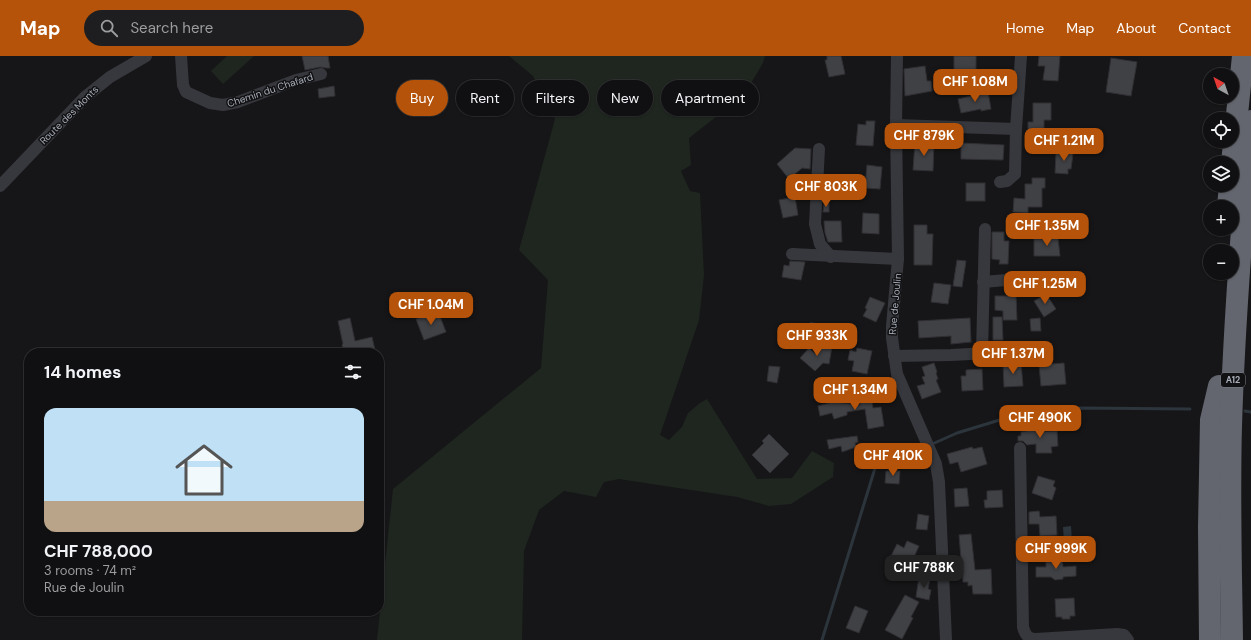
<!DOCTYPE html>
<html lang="en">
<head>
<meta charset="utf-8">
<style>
  :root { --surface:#101012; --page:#1e1e20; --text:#f1f3f6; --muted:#9c9d9f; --line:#303032; --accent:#b45309 }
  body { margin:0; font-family:"DM Sans",sans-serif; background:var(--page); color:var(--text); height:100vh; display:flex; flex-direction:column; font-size:15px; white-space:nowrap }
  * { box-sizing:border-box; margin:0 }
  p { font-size:13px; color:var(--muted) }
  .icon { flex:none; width:22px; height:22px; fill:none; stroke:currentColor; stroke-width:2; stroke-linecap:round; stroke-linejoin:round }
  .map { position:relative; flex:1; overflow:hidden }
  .drawer { position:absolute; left:24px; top:292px; width:360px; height:268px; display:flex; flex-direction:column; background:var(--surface); border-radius:16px; box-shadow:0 1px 3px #0004,0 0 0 1px var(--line) }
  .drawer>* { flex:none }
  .guide { position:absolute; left:396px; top:24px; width:380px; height:36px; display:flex; gap:8px }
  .needle { width:26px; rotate:320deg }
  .tools { position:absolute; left:1203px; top:12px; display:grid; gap:8px }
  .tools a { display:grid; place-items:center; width:36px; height:36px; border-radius:50%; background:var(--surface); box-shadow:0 1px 3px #0004,0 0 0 1px var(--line); font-size:20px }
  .price { position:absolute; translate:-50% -34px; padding:0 9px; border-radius:8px; background:var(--accent); color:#fff; font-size:13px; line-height:26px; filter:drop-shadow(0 1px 2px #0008) }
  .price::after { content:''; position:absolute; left:50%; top:24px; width:12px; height:9px; margin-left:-6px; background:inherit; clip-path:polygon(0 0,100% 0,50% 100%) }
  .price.active { background:#222; color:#fff }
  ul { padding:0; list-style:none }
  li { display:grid; align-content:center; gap:8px; height:212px; padding:0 20px }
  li+li { border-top:1px solid var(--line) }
  li span { display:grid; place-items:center; height:124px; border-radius:12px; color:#555 }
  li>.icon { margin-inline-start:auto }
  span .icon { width:72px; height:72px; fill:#fffc; stroke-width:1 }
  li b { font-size:17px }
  h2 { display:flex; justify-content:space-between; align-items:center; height:48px; padding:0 20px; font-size:17px }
  .pill { padding:0 14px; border-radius:18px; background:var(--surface); box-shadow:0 1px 3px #0004,0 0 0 1px var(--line); font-size:14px; line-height:36px }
  .pill.active { background:var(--accent); color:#fff }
  header { display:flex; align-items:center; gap:24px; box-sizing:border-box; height:56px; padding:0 20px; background:var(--accent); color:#fff }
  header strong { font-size:19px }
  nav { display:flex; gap:22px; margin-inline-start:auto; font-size:14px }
  .search { width:280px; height:36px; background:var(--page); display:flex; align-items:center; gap:10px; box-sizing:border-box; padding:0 14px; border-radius:22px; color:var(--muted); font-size:15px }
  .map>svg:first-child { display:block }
</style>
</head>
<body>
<header>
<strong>Map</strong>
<div class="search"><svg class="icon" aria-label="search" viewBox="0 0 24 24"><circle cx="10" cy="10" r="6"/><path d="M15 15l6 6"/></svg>Search here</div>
<nav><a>Home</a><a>Map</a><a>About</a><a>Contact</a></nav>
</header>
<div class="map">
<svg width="1251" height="584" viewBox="0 0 1251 584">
  <rect width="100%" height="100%" fill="#161618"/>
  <g fill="#1e261f">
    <polygon points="227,0 254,0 223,28 211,15"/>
    <polygon points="509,0 765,0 763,7 744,39 689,82 691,109 681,115 690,135 700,137 704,219 699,264 660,379 669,384 682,371 688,357 700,347 707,343 757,423 792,422 812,395 834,407 833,421 791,448 769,450 737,441 619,423 604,426 596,441 564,435 539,454 524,495 522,584 377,584 393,433 541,312 548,224 519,194 555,63 533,20"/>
  </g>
  <g fill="#2c353c">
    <polygon points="810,266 816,267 813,278 807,277"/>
    <polygon points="1071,470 1072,486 1064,486 1063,471"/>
  </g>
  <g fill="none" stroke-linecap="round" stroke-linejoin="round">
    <g stroke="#2c353c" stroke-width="3">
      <polyline points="1245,355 1251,356"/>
      <polyline points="930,389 957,377 1019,358 1045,354 1080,352 1190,353"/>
      <path d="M822,584l54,-175c11,-12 34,-11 49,-18"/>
    </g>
  </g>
  <g fill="#404145" stroke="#303034">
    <polygon points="302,0 328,0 330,12 326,12 320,11 305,14"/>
    <polygon points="827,0 841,0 845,18 829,21 825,4 827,4"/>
    <rect x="954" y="0" width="22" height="23"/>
    <polygon points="1039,0 1060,0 1058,25 1043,24 1045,10 1038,10"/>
    <polygon points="1111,2 1137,6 1131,40 1106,36"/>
    <polygon points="925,10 927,25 931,25 932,35 905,40 904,13"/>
    <polygon points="990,21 990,29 981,30 981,22"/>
    <polygon points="334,30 335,40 319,42 318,33"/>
    <polygon points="988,36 991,53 981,55 981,53 961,57 958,43"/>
    <polygon points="1033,47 1051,47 1051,64 1044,64 1044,97 1028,96 1028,66 1033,66"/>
    <polygon points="866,65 875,65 873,90 856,89 858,68 866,69"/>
    <polygon points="915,86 934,88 933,115 913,114"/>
    <polygon points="961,87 1004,89 1003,104 961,103"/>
    <polygon points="795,92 811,93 810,113 802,112 789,123 777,108"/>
    <polygon points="1060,95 1071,95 1071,97 1073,98 1071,113 1068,113 1068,118 1055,117 1056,97 1060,97"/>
    <polygon points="867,109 882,111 880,133 865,132"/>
    <polygon points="1032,122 1045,122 1045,132 1042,132 1042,151 1028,151 1028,157 1013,156 1014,142 1025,143 1025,128 1032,128"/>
    <rect x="966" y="127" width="19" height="18"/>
    <polygon points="795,141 798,159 783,162 779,144"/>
    <polygon points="829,147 829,156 823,156 824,148"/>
    <polygon points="863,157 879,158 879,178 862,177"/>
    <polygon points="824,165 841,165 842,186 828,186 825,177"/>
    <polygon points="914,169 927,169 927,178 933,178 932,209 914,209"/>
    <polygon points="992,176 1004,176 1004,185 1009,185 1008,208 999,208 1000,204 992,203"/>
    <polygon points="1045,182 1058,182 1060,200 1034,200 1034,183 1045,183"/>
    <polygon points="957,204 966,205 962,231 953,230"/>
    <polygon points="790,205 805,206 801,224 782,221 784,209 789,210"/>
    <polygon points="934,227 951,229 948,248 931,246"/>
    <polygon points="1046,238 1056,253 1044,261 1034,245"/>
    <polygon points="995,240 1016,240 1017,264 1003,264 1003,255 995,254"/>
    <polygon points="870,241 885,247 876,266 863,260 867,253 865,252"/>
    <polygon points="438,255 446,276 424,284 416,263"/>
    <polygon points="993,261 1002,261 1003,284 993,284"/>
    <polygon points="350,262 355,285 372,281 375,294 370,295 370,297 344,297 342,289 343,288 338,265"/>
    <polygon points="970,262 971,286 951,288 951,280 919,282 918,265"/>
    <polygon points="1040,262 1041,275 1031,275 1030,263"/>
    <polygon points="817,288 832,291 829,308 823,307 815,315 800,302 809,292 815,298"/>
    <polygon points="857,292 872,295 867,318 852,315 854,305 848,304 850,294 856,296"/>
    <polygon points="1021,306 1023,330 1004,331 1003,307"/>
    <polygon points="934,307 937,316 936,317 938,323 936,324 941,336 922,343 917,330 925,328 922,321 925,320 922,311"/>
    <polygon points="1064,307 1066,328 1041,330 1039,309"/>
    <polygon points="769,310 780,311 777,327 767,325"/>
    <polygon points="982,313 983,334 962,335 961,320 966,320 966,314"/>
    <polygon points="871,339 873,352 881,351 884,370 868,373 865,353 847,356 847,359 834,363 832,357 820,360 818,350 833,346 860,349 859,341"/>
    <polygon points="1027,368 1036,368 1036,376 1057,375 1058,390 1051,391 1052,397 1036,397 1036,388 1027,389 1023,385 1018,385 1018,380 1021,380 1021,376 1027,375"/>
    <polygon points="769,378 789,398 770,417 752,399 764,387 762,385"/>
    <polygon points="857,380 858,386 855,387 856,391 842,396 841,390 829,393 827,384"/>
    <polygon points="972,391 973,393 982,391 987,408 961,416 958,406 950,408 947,398"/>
    <polygon points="886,415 900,415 899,428 885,427"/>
    <polygon points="1038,420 1055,425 1053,430 1056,432 1052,444 1032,437"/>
    <polygon points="967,432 969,450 955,451 954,433"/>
    <polygon points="1002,434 1003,451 985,452 984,444 987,444 987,435"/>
    <polygon points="1039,455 1040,461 1056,460 1057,479 1040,480 1039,468 1029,468 1029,456"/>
    <polygon points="918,458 929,460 927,474 916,473"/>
    <polygon points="971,478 975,514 991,513 992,538 973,538 972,529 968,530 968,526 963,526 959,479"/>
    <polygon points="907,485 919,490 910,510 891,500 897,488 904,492"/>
    <polygon points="1062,501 1063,511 1076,510 1076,520 1063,521 1063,523 1055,524 1051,521 1036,521 1036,511 1046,511 1046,506 1054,506 1054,502"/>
    <polygon points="919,521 930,523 928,533 931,534 929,544 916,541"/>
    <polygon points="905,539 919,546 911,561 913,562 902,583 885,574"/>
    <polygon points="1074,542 1075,560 1070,560 1070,563 1062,563 1062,561 1056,561 1055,543"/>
    <polygon points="855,550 868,555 859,577 846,572"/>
  </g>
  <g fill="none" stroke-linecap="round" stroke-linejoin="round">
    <g stroke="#37383d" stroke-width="12">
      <polyline points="181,0 183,29 186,36 210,47 223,49 238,46 296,24 321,18"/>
      <polyline points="897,0 896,69 898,203 892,270 892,282 897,318 936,408 939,426 946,584"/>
      <polyline points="896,69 1016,73"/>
      <polyline points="819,93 815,168 820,188 831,201"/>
      <polyline points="1000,126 1007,125 1015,118 1016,73 1021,0"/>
      <polyline points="0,130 85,41 110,21 146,0"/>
      <polyline points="792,198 898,203"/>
      <polyline points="983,226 1030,222"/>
      <polyline points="982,297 985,173"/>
      <polyline points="894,300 951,299 1028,295"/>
      <path d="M1020,392l3,179c2,8 5,12 13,12l81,-5 7,1 4,5"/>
    </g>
    <g stroke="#63666e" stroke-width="22">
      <polyline points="1232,107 1243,0"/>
      <polyline points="1228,151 1230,129"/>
      <polyline points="1210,584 1209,471 1211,364 1219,330"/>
      <path d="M1232,584c-1,-71 -3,-143 -1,-214 3,-102 11,-204 20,-305"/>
    </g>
  </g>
  <g text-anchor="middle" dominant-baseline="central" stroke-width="3" stroke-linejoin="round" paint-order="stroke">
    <rect fill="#111113" stroke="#7b7e86" stroke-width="1" x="1221" y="317" width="24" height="14" rx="3"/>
    <g font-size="9" font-weight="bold" fill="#a8adb8">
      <text x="1233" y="324">A12</text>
    </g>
    <g font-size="10" fill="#a8adb8" stroke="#111113">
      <text transform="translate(270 34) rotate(-18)">Chemin du Chafard</text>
      <text transform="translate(69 59) rotate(-45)">Route des Monts</text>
      <text transform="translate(895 248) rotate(-85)">Rue de Joulin</text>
    </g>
  </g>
</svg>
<div class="tools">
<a><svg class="needle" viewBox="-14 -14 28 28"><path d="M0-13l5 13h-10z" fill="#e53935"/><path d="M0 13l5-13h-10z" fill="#9c9d9f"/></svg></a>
<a><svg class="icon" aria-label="locate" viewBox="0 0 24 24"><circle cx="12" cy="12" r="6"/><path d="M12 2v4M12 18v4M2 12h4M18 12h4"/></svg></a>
<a><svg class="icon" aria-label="layers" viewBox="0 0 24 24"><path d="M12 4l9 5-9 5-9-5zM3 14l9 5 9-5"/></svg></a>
<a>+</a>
<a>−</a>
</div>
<b class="price" style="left:975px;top:47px">CHF 1.08M</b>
<b class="price" style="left:924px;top:101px">CHF 879K</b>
<b class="price" style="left:1064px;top:106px">CHF 1.21M</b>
<b class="price" style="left:826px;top:152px">CHF 803K</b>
<b class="price" style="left:1047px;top:191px">CHF 1.35M</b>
<b class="price" style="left:1045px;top:249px">CHF 1.25M</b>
<b class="price" style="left:431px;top:270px">CHF 1.04M</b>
<b class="price" style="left:817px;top:301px">CHF 933K</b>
<b class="price" style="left:1013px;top:319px">CHF 1.37M</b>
<b class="price" style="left:855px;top:355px">CHF 1.34M</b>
<b class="price" style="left:1040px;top:383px">CHF 490K</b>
<b class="price" style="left:893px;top:421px">CHF 410K</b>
<b class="price" style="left:1056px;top:514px">CHF 999K</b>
<b class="price active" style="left:924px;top:533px">CHF 788K</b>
<div class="guide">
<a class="pill active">Buy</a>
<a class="pill">Rent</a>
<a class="pill">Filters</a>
<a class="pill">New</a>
<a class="pill">Apartment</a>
</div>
<section class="drawer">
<h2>14 homes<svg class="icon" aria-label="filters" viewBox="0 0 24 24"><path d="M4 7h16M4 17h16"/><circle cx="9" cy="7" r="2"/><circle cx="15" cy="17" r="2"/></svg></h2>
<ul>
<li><span style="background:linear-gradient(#bfe0f5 75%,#b9a48a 0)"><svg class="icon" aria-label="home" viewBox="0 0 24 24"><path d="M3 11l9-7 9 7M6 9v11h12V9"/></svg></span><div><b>CHF 788,000</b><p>3 rooms · 74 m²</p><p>Rue de Joulin</p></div></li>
</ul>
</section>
</div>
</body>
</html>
